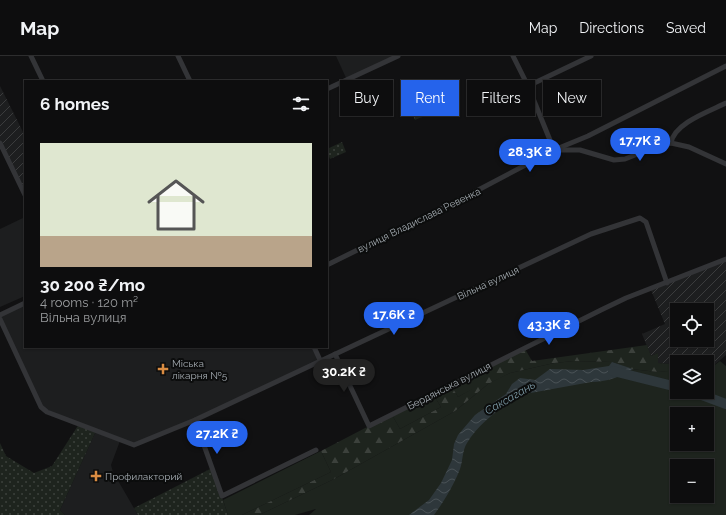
<!DOCTYPE html>
<html lang="en">
<head>
<meta charset="utf-8">
<style>
  :root { --surface:#0d0d0e; --page:#161617; --text:#f1f3f6; --muted:#9a9c9e; --line:#2d2d2e; --accent:#2563eb }
  body { margin:0; font-family:Raleway,sans-serif; background:var(--page); color:var(--text); height:100vh; display:flex; flex-direction:column; font-size:15px; white-space:nowrap }
  * { box-sizing:border-box; margin:0 }
  p { font-size:13px; color:var(--muted) }
  .icon { flex:none; width:22px; height:22px; fill:none; stroke:currentColor; stroke-width:2; stroke-linecap:round; stroke-linejoin:round }
  .map { position:relative; flex:1; overflow:hidden }
  .panel { position:absolute; left:24px; top:24px; width:304px; height:268px; display:flex; flex-direction:column; background:var(--surface); border-radius:0px; box-shadow:0 1px 3px #0004,0 0 0 1px var(--line) }
  .panel>* { flex:none }
  .top-card { position:absolute; left:340px; top:24px; width:326px; height:36px; display:flex; gap:8px }
  .fabs { position:absolute; left:670px; top:247px; display:grid; gap:8px }
  .fabs a { display:grid; place-items:center; width:44px; height:44px; border-radius:0px; background:var(--surface); box-shadow:0 1px 3px #0004,0 0 0 1px var(--line); font-size:20px }
  .price { position:absolute; translate:-50% -34px; padding:0 9px; border-radius:14px; background:var(--accent); color:#fff; font-size:13px; line-height:26px; filter:drop-shadow(0 1px 2px #0008) }
  .price::after { content:''; position:absolute; left:50%; top:24px; width:12px; height:9px; margin-left:-6px; background:inherit; clip-path:polygon(0 0,100% 0,50% 100%) }
  .price.active { background:#222; color:#fff }
  ul { padding:0; list-style:none }
  li { display:grid; align-content:center; gap:8px; height:212px; padding:0 16px }
  li+li { border-top:1px solid var(--line) }
  li span { display:grid; place-items:center; height:124px; border-radius:0px; color:#555 }
  li>.icon { margin-inline-start:auto }
  span .icon { width:72px; height:72px; fill:#fffc; stroke-width:1 }
  li b { font-size:17px }
  h2 { display:flex; justify-content:space-between; align-items:center; height:48px; padding:0 16px; font-size:17px }
  .tag { padding:0 14px; border-radius:0px; background:var(--surface); box-shadow:0 1px 3px #0004,0 0 0 1px var(--line); font-size:14px; line-height:36px }
  .tag.active { background:var(--accent); color:#fff }
  header { display:flex; align-items:center; gap:24px; box-sizing:border-box; height:56px; padding:0 20px; background:var(--surface); border-bottom:1px solid var(--line) }
  header strong { font-size:19px }
  nav { display:flex; gap:22px; margin-inline-start:auto; font-size:14px }
  .map>svg:first-child { display:block }
</style>
</head>
<body>
<header>
<strong>Map</strong>
<nav><a>Map</a><a>Directions</a><a>Saved</a></nav>
</header>
<div class="map">
<svg width="726" height="459" viewBox="0 0 726 459">
  <defs>
    <pattern id="industrial-furrows" width="10" height="10" patternUnits="userSpaceOnUse"><rect width="10" height="10" fill="#1d1e1f"/><path d="M-1 1l2-2M0 10L10 0M9 11l2-2" fill="none" stroke="#3b3c3d"/></pattern>
    <pattern id="forest-firs" width="22" height="20" patternUnits="userSpaceOnUse"><rect width="22" height="20" fill="#1e241e"/><path d="M5 1l3.5 6h-7zM16 11l3.5 6h-7z" fill="#3c413c"/></pattern>
    <pattern id="park-dots" width="8" height="8" patternUnits="userSpaceOnUse"><rect width="8" height="8" fill="#1e241e"/><path d="M2 2h.1M6 6h.1" fill="none" stroke="#3c413c" stroke-width="1.8" stroke-linecap="round"/></pattern>
    <pattern id="water-waves" width="16" height="10" patternUnits="userSpaceOnUse"><rect width="16" height="10" fill="#2e373b"/><path d="M0 5q4-4 8 0t8 0" fill="none" stroke="#495155"/></pattern>
  </defs>
  <rect width="100%" height="100%" fill="#111112"/>
  <g fill="#1d1e1f">
    <polygon points="336,0 398,0 347,24"/>
    <polygon points="25,161 25,240 0,251 0,173"/>
    <polygon points="25,247 25,291 314,291 320,304 139,388 120,385 111,409 113,416 138,459 65,459 60,454 96,375 41,351 0,259"/>
  </g>
  <g fill="url(#industrial-furrows)" fill-rule="evenodd">
    <polygon points="0,30 25,80 25,139 0,87"/>
    <path d="M726,205v94l-14,12h-5v-5h-30v8l-7,1 -1,-7 -11,-1v-10l-7,3 -9,-22 23,-10 -14,-34zM677,254h30v30h-30z"/>
  </g>
  <g fill="#1e241e" fill-rule="evenodd">
    <path d="M574,305l38,1 19,7 27,3 19,-2v22h30v-25h5l8,-6 6,5v149h-417l7,-6 -21,6h-36l75,-36 121,-68 33,-27 11,-6 11,-5 44,-10zM677,358h30v30h-30zM677,410h30v30h-30z"/>
    <polygon points="467,322 473,333 458,341 451,329"/>
    <polygon points="433,338 441,351 400,373 392,359"/>
    <polygon points="321,395 331,416 242,459 228,459 223,444"/>
  </g>
  <polygon fill="url(#forest-firs)" points="647,289 651,300 658,297 658,307 669,308 670,315 658,316 631,313 612,306 574,305 554,307 510,317 488,328 455,355 334,423 259,459 242,459 331,416 321,395 369,370 392,359 400,373 441,351 433,338 451,329 458,341 472,333 467,322 525,293 532,305"/>
  <g fill="url(#park-dots)">
    <polygon points="427,47 431,57 415,64 411,54"/>
    <polygon points="342,86 346,96 330,103 327,96 327,93"/>
    <polygon points="79,368 96,375 60,454 65,459 0,459 0,387 6,400 34,417 52,410"/>
    <polygon points="212,412 228,459 138,459 134,452"/>
  </g>
  <path fill="url(#water-waves)" d="M612,306l21,7c-13,8 -26,13 -42,13l-66,12c-21,10 -46,29 -58,49 -5,8 -4,18 -7,26 -6,16 -16,32 -26,46h-25l20,-15 12,-17 11,-23 2,-16 4,-9 17,-20 31,-21 6,-10 8,-6 15,2 15,-11 33,1 26,-4z"/>
  <g fill="none" stroke-linecap="round" stroke-linejoin="round">
    <g stroke="#2e373b" stroke-width="10">
      <polyline points="613,315 677,331"/>
      <polyline points="694,336 726,348"/>
    </g>
    <g stroke="#333437" stroke-width="5">
      <polyline points="31,0 43,25"/>
      <polyline points="178,0 190,25"/>
      <polyline points="513,0 528,30 554,94 580,94 614,104 625,103 660,89 671,87 689,91 726,108"/>
      <polyline points="528,30 591,0"/>
      <polyline points="327,33 398,0"/>
      <polyline points="0,87 25,139"/>
      <path d="M671,87c3,-20 39,-32 55,-40"/>
      <polyline points="327,209 463,142 554,94 588,80 726,10"/>
      <polyline points="0,259 25,247"/>
      <polyline points="0,263 41,351 47,356 134,389 195,364 591,178 640,162 646,166 667,227"/>
      <polyline points="314,291 320,304"/>
      <polyline points="335,298 369,370 601,254 626,242 726,203"/>
      <polyline points="195,364 222,440 316,394"/>
    </g>
  </g>
  <g fill="#da8c42" stroke="#0c0d0d" stroke-width="1.5">
    <path d="M161 307h4v4h4v4h-4v4h-4v-4h-4v-4h4z"/>
    <path d="M94 414h4v4h4v4h-4v4h-4v-4h-4v-4h4z"/>
  </g>
  <g text-anchor="middle" dominant-baseline="central" stroke-width="4" stroke-linejoin="round" paint-order="stroke">
    <g font-size="10" fill="#a4abb1" stroke="#0c0d0d">
      <text transform="translate(419 164) rotate(-26)">вулиця Владислава Ревенка</text>
      <text transform="translate(488 227) rotate(-25)">Вільна вулиця</text>
      <text transform="translate(449 330) rotate(-27)">Бердянська вулиця</text>
    </g>
    <g font-size="10" fill="#a4abb1" stroke="#0c0d0d" text-anchor="start">
      <text x="172" y="307">Міська<tspan x="172" dy="12">лікарня №5</tspan></text>
      <text x="105" y="420">Профилакторий</text>
    </g>
    <g font-size="11" font-style="italic" fill="#7f9da9" stroke="#0c0d0d">
      <text transform="translate(510 342) rotate(-30)">Саксагань</text>
    </g>
  </g>
</svg>
<div class="fabs">
<a><svg class="icon" aria-label="locate" viewBox="0 0 24 24"><circle cx="12" cy="12" r="6"/><path d="M12 2v4M12 18v4M2 12h4M18 12h4"/></svg></a>
<a><svg class="icon" aria-label="layers" viewBox="0 0 24 24"><path d="M12 4l9 5-9 5-9-5zM3 14l9 5 9-5"/></svg></a>
<a>+</a>
<a>−</a>
</div>
<b class="price" style="left:640px;top:106px">17.7K ₴</b>
<b class="price" style="left:530px;top:117px">28.3K ₴</b>
<b class="price" style="left:394px;top:280px">17.6K ₴</b>
<b class="price" style="left:549px;top:290px">43.3K ₴</b>
<b class="price active" style="left:344px;top:337px">30.2K ₴</b>
<b class="price" style="left:217px;top:399px">27.2K ₴</b>
<div class="top-card">
<a class="tag">Buy</a>
<a class="tag active">Rent</a>
<a class="tag">Filters</a>
<a class="tag">New</a>
</div>
<section class="panel">
<h2>6 homes<svg class="icon" aria-label="filters" viewBox="0 0 24 24"><path d="M4 7h16M4 17h16"/><circle cx="9" cy="7" r="2"/><circle cx="15" cy="17" r="2"/></svg></h2>
<ul>
<li><span style="background:linear-gradient(#dfe7d0 75%,#b9a48a 0)"><svg class="icon" aria-label="home" viewBox="0 0 24 24"><path d="M3 11l9-7 9 7M6 9v11h12V9"/></svg></span><div><b>30 200 ₴/mo</b><p>4 rooms · 120 m²</p><p>Вільна вулиця</p></div></li>
</ul>
</section>
</div>
</body>
</html>
